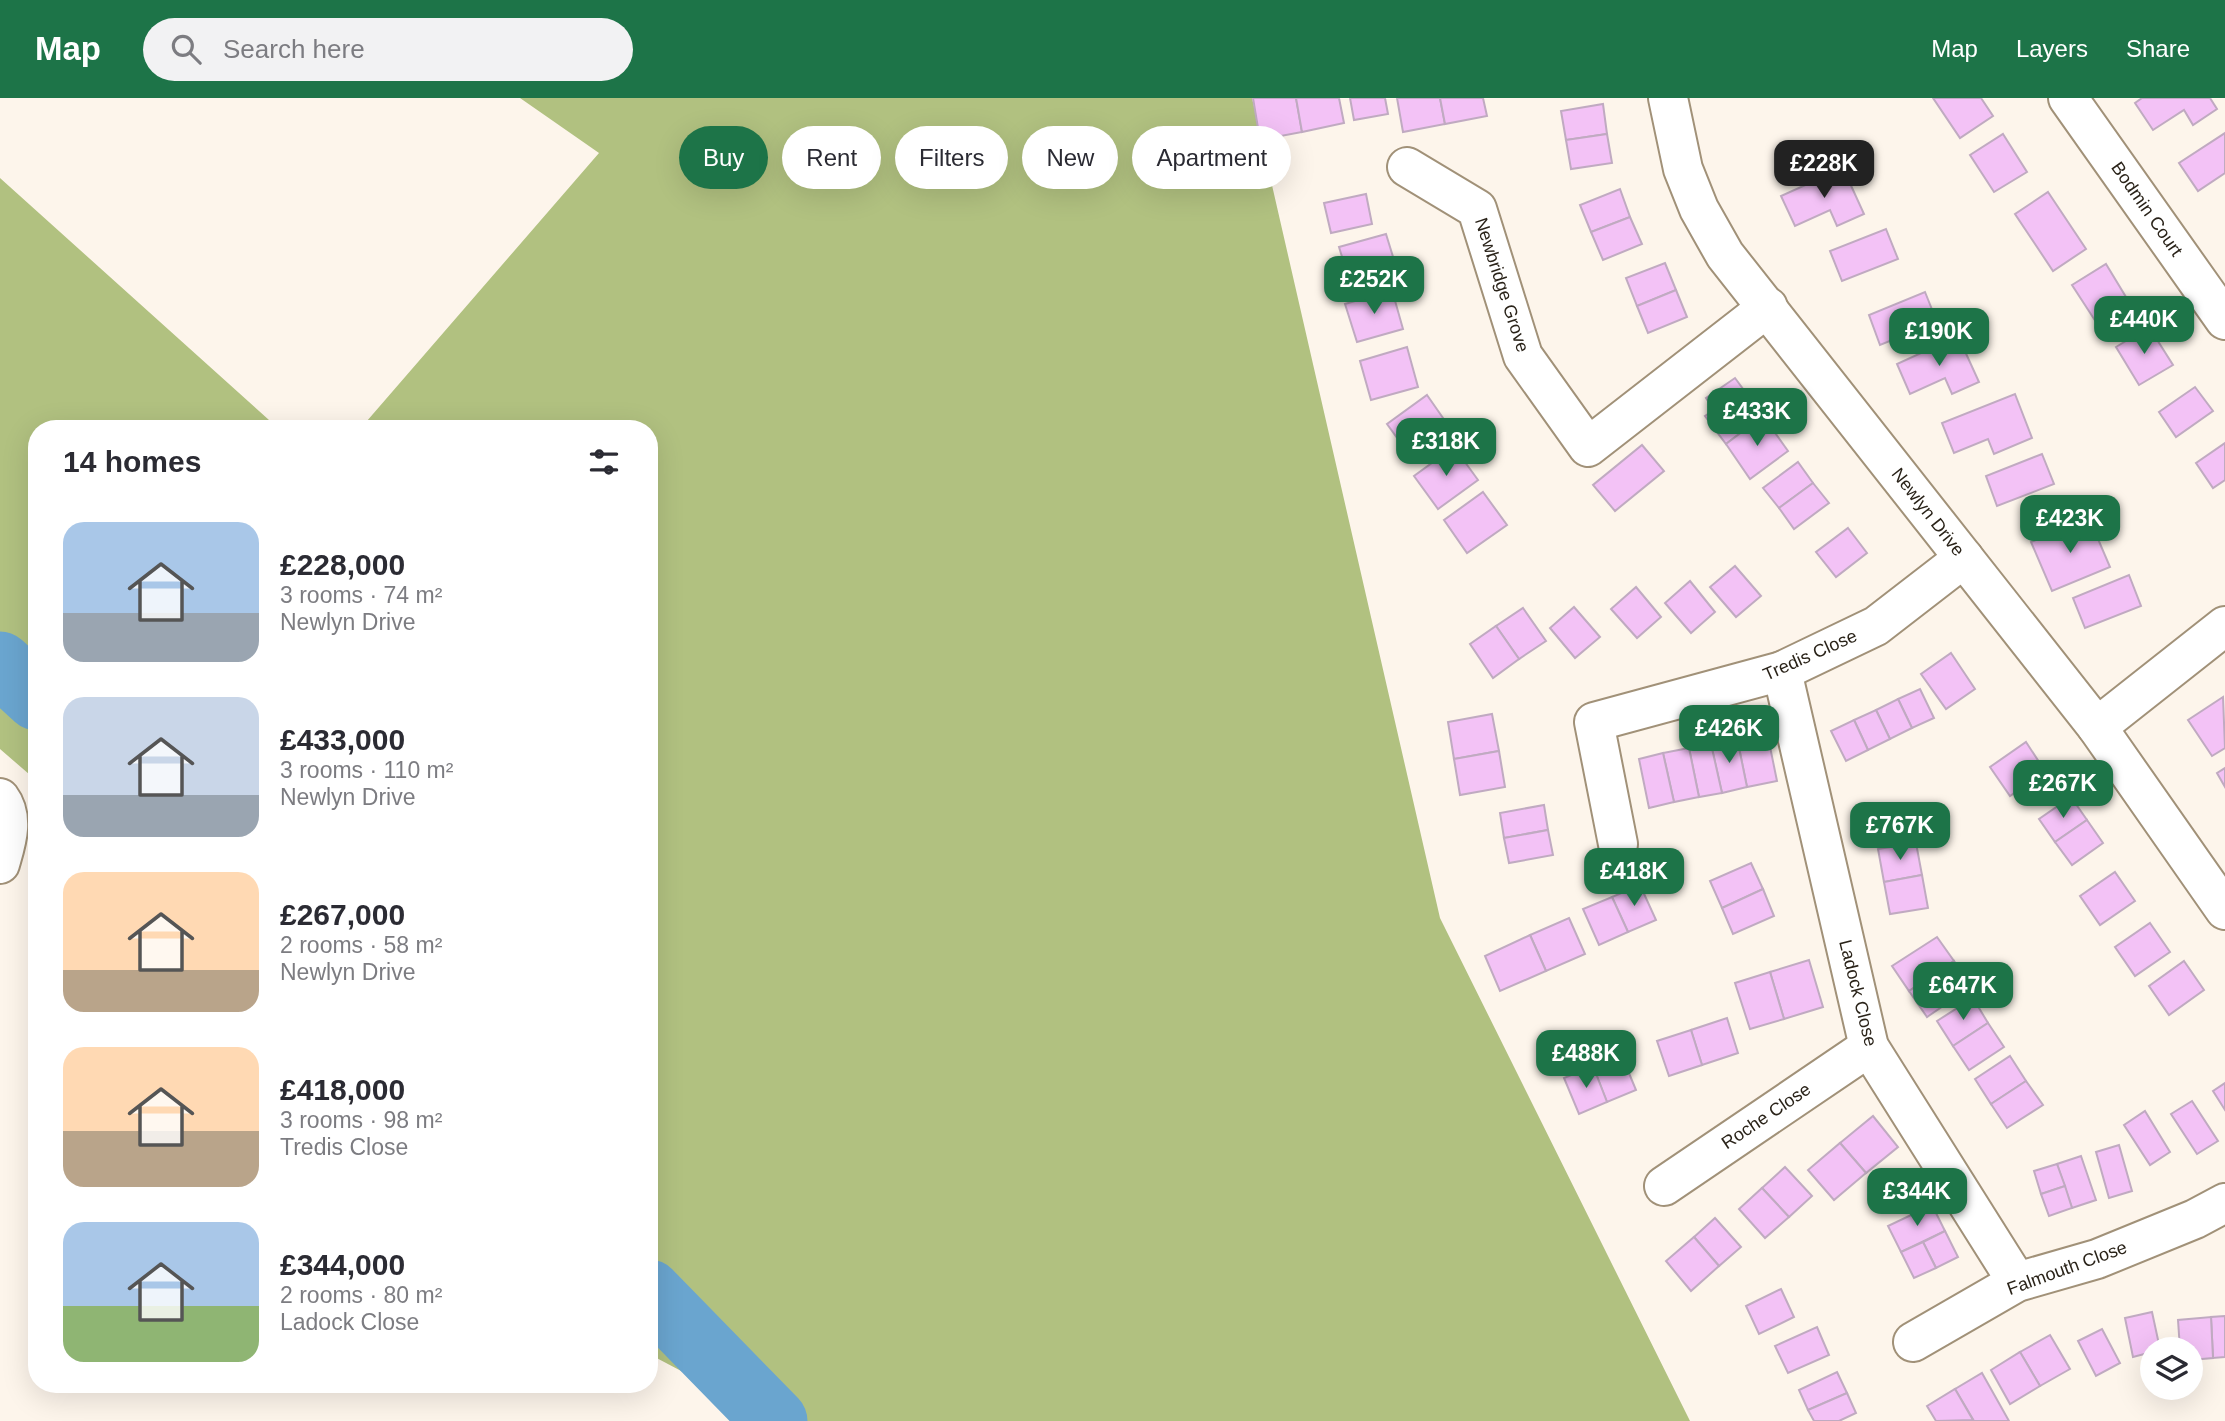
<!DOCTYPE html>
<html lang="en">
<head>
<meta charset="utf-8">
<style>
  :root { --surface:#fff; --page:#f2f2f3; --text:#2b2b33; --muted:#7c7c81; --accent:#1d7448 }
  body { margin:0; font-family:Arial,sans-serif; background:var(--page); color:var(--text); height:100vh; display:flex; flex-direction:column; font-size:26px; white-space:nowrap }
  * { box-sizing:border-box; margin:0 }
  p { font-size:23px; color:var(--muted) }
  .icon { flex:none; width:38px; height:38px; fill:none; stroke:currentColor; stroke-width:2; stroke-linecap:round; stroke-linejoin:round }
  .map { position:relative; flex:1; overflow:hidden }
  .sheet { position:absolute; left:28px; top:322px; width:630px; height:973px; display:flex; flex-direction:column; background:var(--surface); border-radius:28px; box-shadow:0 7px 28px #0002 }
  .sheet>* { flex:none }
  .guide { position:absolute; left:679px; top:28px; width:665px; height:63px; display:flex; gap:14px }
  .controls { position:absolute; left:2140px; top:1239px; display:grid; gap:14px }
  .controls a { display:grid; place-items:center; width:63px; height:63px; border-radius:50%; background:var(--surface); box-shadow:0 7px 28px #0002; font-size:35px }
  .price { position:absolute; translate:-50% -60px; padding:0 16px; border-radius:14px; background:var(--accent); color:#fff; font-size:23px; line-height:46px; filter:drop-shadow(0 2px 4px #0008) }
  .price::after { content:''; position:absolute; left:50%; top:42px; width:21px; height:16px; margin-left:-10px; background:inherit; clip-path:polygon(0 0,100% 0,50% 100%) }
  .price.current { background:#222; color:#fff }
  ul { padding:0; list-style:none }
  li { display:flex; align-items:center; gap:21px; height:175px; padding:0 35px }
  li span { display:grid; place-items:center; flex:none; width:196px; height:140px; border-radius:21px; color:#555 }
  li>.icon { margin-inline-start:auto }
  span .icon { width:84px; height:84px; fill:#fffc; stroke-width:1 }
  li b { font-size:30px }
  h2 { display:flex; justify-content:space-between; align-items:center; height:84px; padding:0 35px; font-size:30px }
  .chip { padding:0 24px; border-radius:32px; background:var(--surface); box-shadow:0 7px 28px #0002; font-size:24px; line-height:63px }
  .chip.current { background:var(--accent); color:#fff }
  header { display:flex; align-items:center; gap:42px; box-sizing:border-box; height:98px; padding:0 35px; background:var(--accent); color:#fff }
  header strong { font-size:33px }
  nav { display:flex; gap:38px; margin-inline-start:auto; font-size:24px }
  .search { width:490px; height:63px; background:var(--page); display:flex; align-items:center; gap:18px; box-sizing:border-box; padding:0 24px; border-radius:38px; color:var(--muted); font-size:26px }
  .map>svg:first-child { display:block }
</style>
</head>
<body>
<header>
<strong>Map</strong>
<div class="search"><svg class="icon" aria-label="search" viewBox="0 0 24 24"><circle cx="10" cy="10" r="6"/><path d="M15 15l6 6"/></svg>Search here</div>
<nav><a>Map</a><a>Layers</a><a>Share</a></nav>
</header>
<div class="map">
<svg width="2225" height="1323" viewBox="0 0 2225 1323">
  <rect width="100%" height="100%" fill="#fdf5eb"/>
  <g fill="#b1c180">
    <polygon points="520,0 1252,0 1440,820 1690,1323 776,1323 649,1256 649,331 360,331 599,55"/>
    <polygon points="0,80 279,331 37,331 37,683 0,651"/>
  </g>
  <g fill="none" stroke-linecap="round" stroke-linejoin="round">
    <g stroke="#6aa5cf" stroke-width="65">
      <polyline points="0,566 37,600"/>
      <polyline points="649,1194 775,1323"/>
    </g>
  </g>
  <g fill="#f3c2f6" stroke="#c0aac1" stroke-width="2">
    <polygon points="1253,0 1296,0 1302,34 1260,42"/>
    <polygon points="1296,0 1339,0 1344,25 1302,34"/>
    <polygon points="1350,0 1385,0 1388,16 1354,22"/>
    <polygon points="1397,0 1440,0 1445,26 1403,34"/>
    <polygon points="1440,0 1483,0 1487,18 1445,26"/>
    <polygon points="1933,0 1981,0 1993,18 1960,40"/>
    <polygon points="2142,0 2210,0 2217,11 2193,27 2184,12 2153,32 2135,5"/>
    <polygon points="1603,6 1607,36 1566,42 1561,13"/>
    <polygon points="2225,35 2225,75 2198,93 2179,65"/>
    <polygon points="1607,36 1612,65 1571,71 1566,42"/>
    <polygon points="2003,36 2027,74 1994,94 1970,57"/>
    <polygon points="1843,70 1864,116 1837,128 1830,112 1795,128 1781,98"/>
    <polygon points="1620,91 1630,119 1591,134 1580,107"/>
    <polygon points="2048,94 2086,151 2053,173 2015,116"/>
    <polygon points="1366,96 1372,126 1331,135 1324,105"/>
    <polygon points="1630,119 1642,146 1603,162 1591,134"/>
    <polygon points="1886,131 1898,161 1842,183 1830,153"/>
    <polygon points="1386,136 1398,175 1351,188 1339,149"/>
    <polygon points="1665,165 1676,192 1637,208 1626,180"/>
    <polygon points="2106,166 2129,204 2096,224 2072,187"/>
    <polygon points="1392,192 1403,231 1357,244 1345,206"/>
    <polygon points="1676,192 1687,219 1648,235 1637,208"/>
    <polygon points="1925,194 1937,224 1880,247 1869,217"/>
    <polygon points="2149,229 2173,267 2139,287 2116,249"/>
    <polygon points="1958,238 1979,284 1952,296 1945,280 1910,296 1897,266"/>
    <polygon points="1407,249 1418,289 1371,302 1360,263"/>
    <polygon points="1735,280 1763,318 1726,346 1705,318 1714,312 1706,300"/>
    <polygon points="2195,289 2213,313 2176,339 2159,314"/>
    <polygon points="2015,296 2032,340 1994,356 1988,341 1954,355 1942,325"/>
    <polygon points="1427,297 1450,330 1411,359 1387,326"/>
    <polygon points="1763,318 1788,353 1750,381 1726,346"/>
    <polygon points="2225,345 2225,382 2213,390 2196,365"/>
    <polygon points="1642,347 1664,373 1615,413 1593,387"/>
    <polygon points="1454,349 1478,382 1438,411 1414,378"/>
    <polygon points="2042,356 2054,386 1997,408 1986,378"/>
    <polygon points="1798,364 1813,385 1779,410 1763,390"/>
    <polygon points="1813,385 1829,405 1794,431 1779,410"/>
    <polygon points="1483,394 1507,427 1467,455 1444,422"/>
    <polygon points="2089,420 2110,469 2052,493 2031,444"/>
    <polygon points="1848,430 1867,455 1836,479 1816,454"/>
    <polygon points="1735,468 1761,498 1736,519 1710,489"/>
    <polygon points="2129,477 2141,508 2085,530 2073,500"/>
    <polygon points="1690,483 1715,514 1691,535 1665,505"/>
    <polygon points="1636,489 1661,519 1637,540 1611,511"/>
    <polygon points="1574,509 1600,539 1575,560 1550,530"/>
    <polygon points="1523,510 1546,543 1519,561 1496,528"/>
    <polygon points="1496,528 1519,561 1493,580 1470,546"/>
    <polygon points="1951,555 1975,591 1946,611 1921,576"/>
    <polygon points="1920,591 1934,620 1912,630 1898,601"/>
    <polygon points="2223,599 2225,650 2212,658 2188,622"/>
    <polygon points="1898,601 1912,630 1890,641 1876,612"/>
    <polygon points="1876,612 1890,641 1868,652 1854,622"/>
    <polygon points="1492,616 1499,653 1454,661 1448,624"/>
    <polygon points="1854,622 1868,652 1846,663 1831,633"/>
    <polygon points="1767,634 1777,683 1747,689 1737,640"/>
    <polygon points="1737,640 1747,689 1722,695 1711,646"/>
    <polygon points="2026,644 2045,673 2010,698 1990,669"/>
    <polygon points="1711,646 1722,695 1699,699 1689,650"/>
    <polygon points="1689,650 1699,699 1674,704 1663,655"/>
    <polygon points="1499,653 1505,689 1460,697 1454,661"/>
    <polygon points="1663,655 1674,704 1649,710 1639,661"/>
    <polygon points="2225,670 2225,689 2217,675"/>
    <polygon points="2071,699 2087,722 2055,744 2039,721"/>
    <polygon points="1544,707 1548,732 1504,740 1500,715"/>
    <polygon points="2087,722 2103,745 2072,767 2055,744"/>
    <polygon points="1548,732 1553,757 1509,765 1504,740"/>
    <polygon points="1916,745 1922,777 1884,784 1878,751"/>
    <polygon points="1751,765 1763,791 1722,810 1710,783"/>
    <polygon points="2115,774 2135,803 2100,827 2080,798"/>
    <polygon points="1922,777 1928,810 1890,816 1884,784"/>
    <polygon points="1640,787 1656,822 1628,834 1612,799"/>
    <polygon points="1763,791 1774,818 1733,836 1722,810"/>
    <polygon points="1612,799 1628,834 1599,847 1583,811"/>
    <polygon points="1569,820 1585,856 1546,873 1530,837"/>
    <polygon points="2150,825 2170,854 2135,878 2115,849"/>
    <polygon points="1530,837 1546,873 1500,893 1485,858"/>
    <polygon points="1937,839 1954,863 1909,893 1892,868"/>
    <polygon points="1809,862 1823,909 1784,921 1770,874"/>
    <polygon points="1954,863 1971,889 1927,919 1909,893"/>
    <polygon points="2184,863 2204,892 2169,917 2149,888"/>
    <polygon points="1770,874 1784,921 1750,931 1735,885"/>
    <polygon points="1973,900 1988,925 1953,948 1937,923"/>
    <polygon points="1727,920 1738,955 1702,967 1691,932"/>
    <polygon points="1988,925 2004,949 1969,972 1953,948"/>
    <polygon points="1691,932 1702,967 1669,978 1657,943"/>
    <polygon points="1621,956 1636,992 1607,1004 1593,968"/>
    <polygon points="2010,958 2026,983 1991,1006 1975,981"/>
    <polygon points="1593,968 1607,1004 1579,1016 1564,980"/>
    <polygon points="2026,983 2043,1007 2007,1030 1991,1006"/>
    <polygon points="2225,985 2225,1012 2213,993"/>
    <polygon points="2192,1003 2218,1043 2197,1056 2171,1016"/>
    <polygon points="2145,1013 2170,1054 2150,1067 2124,1027"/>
    <polygon points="1873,1018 1898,1049 1866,1075 1840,1045"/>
    <polygon points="1840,1045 1866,1075 1834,1102 1808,1072"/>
    <polygon points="2119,1047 2132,1093 2109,1100 2096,1054"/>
    <polygon points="2081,1058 2096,1102 2072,1110 2057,1066"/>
    <polygon points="2057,1066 2065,1088 2041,1096 2034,1073"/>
    <polygon points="1785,1069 1812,1098 1789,1119 1762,1090"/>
    <polygon points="2065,1088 2072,1110 2049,1118 2041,1096"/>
    <polygon points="1762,1090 1789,1119 1765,1140 1739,1111"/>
    <polygon points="1932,1107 1945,1133 1901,1154 1888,1128"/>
    <polygon points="1715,1120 1741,1149 1719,1168 1694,1139"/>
    <polygon points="1945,1133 1958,1159 1936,1170 1923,1144"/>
    <polygon points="1694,1139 1719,1168 1691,1193 1666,1163"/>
    <polygon points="1923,1144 1936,1170 1914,1180 1901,1154"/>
    <polygon points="1781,1191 1794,1219 1759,1236 1746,1208"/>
    <polygon points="2152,1214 2160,1251 2152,1251 2152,1254 2133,1259 2125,1220"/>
    <polygon points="2225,1218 2225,1259 2213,1260 2211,1219"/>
    <polygon points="2211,1219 2213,1260 2191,1262 2191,1251 2180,1251 2178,1222"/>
    <polygon points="1817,1229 1829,1257 1788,1275 1775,1248"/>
    <polygon points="2102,1231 2120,1265 2096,1278 2078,1243"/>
    <polygon points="2050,1237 2070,1271 2040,1288 2020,1254"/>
    <polygon points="2020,1254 2040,1288 2010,1306 1991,1272"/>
    <polygon points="1837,1274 1847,1295 1808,1312 1799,1292"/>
    <polygon points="1982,1275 2009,1323 1974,1323 1955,1291"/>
    <polygon points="1955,1291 1973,1322 1936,1323 1927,1308"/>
    <polygon points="1847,1295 1856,1315 1839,1323 1814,1323 1808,1312"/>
  </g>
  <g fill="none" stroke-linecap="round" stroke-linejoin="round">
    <g stroke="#a19178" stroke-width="42">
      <g id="minor">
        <polyline points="1668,0 1683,71 1699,111 1725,157 2097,629 2225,812"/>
        <polyline points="2068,0 2225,222"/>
        <polyline points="1407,69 1477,111 1523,258 1588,349 1768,209"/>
        <polyline points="1782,573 1869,949 2017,1184"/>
        <polyline points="2097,629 2225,528"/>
        <path d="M0,700c15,20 6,45 0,66"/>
        <polyline points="1618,746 1594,624 1782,573 1876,528 1964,460"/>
        <polyline points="1664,1088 1869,949"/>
        <polyline points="1913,1244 2017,1184 2097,1161 2195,1121 2225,1105"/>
      </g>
    </g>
    <use href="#minor" stroke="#fff" stroke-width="38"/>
  </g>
  <g text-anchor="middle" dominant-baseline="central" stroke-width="5" stroke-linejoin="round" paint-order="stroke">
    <g font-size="18" fill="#2a2319" stroke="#fff">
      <text transform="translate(2147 111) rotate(55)">Bodmin Court</text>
      <text transform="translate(1502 187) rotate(72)">Newbridge Grove</text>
      <text transform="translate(1928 414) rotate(52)">Newlyn Drive</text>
      <text transform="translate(1810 557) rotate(-24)">Tredis Close</text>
      <text transform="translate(1858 895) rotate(76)">Ladock Close</text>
      <text transform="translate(1766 1018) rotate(-34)">Roche Close</text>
      <text transform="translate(2067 1170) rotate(-20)">Falmouth Close</text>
    </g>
  </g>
</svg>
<div class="controls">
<a><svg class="icon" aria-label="layers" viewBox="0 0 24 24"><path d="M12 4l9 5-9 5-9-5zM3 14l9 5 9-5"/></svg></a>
</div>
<b class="price current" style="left:1824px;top:102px">£228K</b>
<b class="price" style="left:1374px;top:218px">£252K</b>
<b class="price" style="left:2144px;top:258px">£440K</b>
<b class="price" style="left:1939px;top:270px">£190K</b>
<b class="price" style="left:1757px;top:350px">£433K</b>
<b class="price" style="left:1446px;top:380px">£318K</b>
<b class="price" style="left:2070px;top:457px">£423K</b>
<b class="price" style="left:1729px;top:667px">£426K</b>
<b class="price" style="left:2063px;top:722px">£267K</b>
<b class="price" style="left:1900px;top:764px">£767K</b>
<b class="price" style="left:1634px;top:810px">£418K</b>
<b class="price" style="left:1963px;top:924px">£647K</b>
<b class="price" style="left:1586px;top:992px">£488K</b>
<b class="price" style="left:1917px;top:1130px">£344K</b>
<div class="guide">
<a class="chip current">Buy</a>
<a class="chip">Rent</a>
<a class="chip">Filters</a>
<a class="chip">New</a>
<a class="chip">Apartment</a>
</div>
<section class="sheet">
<h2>14 homes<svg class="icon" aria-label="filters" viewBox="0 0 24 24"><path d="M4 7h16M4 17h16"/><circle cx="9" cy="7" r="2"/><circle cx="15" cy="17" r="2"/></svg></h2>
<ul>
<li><span style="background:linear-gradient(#a9c7e8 65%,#9aa5b1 0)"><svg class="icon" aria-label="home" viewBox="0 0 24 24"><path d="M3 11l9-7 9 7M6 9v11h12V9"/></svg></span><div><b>£228,000</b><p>3 rooms · 74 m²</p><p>Newlyn Drive</p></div></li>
<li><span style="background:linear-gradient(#c9d6e8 70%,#9aa5b1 0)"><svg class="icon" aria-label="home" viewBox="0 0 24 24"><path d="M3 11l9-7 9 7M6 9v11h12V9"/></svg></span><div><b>£433,000</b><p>3 rooms · 110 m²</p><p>Newlyn Drive</p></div></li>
<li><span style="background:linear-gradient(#ffd9b3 70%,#b9a48a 0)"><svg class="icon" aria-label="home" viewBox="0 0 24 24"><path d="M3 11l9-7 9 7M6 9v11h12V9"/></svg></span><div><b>£267,000</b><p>2 rooms · 58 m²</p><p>Newlyn Drive</p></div></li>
<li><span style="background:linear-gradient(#ffd9b3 60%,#b9a48a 0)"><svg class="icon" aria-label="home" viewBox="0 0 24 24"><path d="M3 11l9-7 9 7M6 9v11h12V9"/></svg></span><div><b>£418,000</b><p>3 rooms · 98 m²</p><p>Tredis Close</p></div></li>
<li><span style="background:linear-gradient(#a9c7e8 60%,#8fb573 0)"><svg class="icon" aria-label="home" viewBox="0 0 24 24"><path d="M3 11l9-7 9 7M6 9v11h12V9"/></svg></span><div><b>£344,000</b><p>2 rooms · 80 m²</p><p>Ladock Close</p></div></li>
</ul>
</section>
</div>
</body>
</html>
